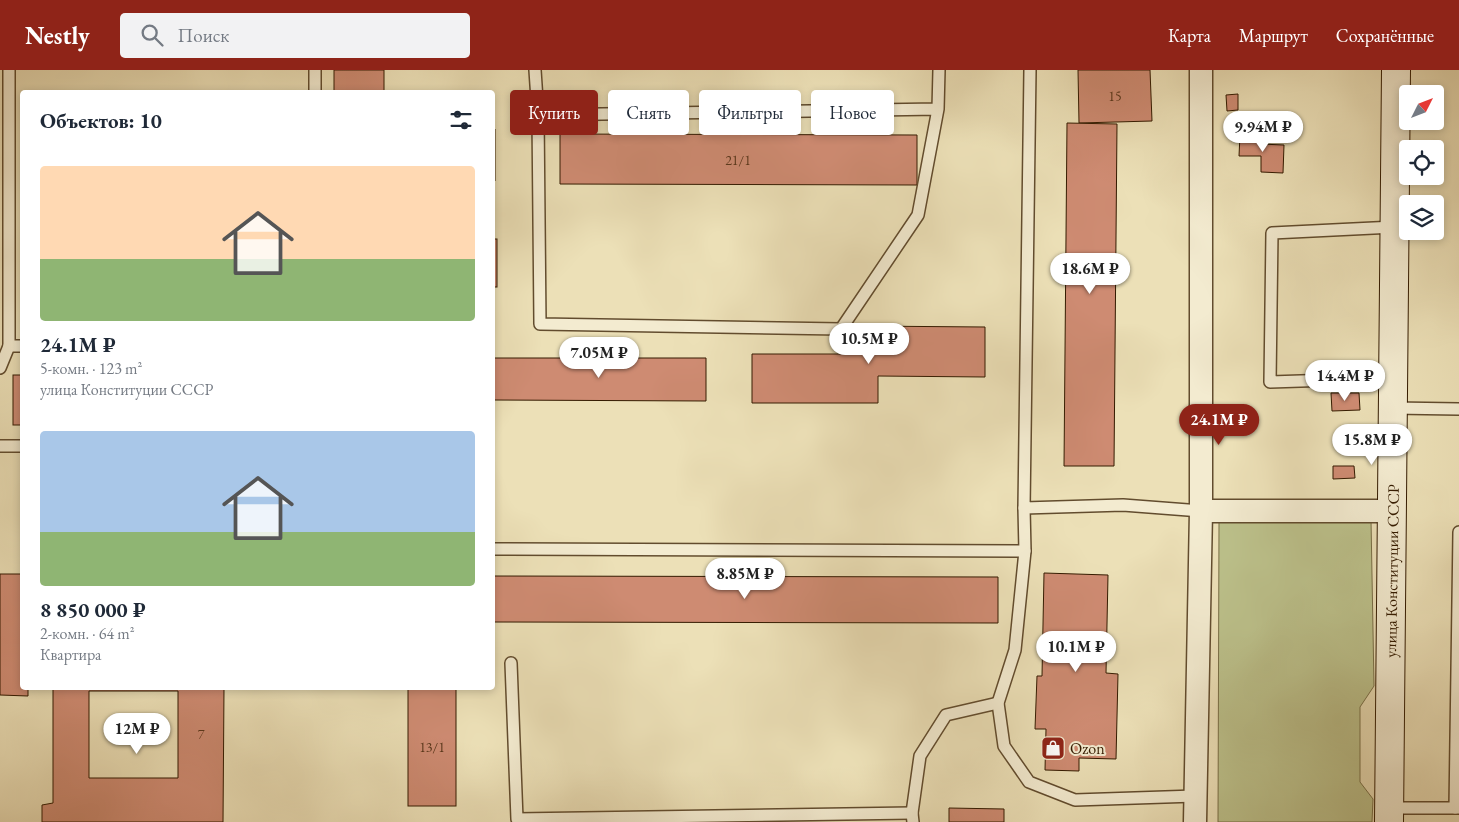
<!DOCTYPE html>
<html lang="ru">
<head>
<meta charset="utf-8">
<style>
  :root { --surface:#fff; --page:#f2f2f3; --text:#1f2937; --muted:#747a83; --accent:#8f2418 }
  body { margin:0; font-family:"EB Garamond",serif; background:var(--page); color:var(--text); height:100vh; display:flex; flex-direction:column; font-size:19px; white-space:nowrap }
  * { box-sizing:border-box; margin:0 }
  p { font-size:16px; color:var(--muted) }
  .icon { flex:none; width:28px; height:28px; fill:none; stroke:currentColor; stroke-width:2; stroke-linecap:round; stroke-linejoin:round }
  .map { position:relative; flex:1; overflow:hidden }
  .sheet { position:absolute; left:20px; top:20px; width:475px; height:600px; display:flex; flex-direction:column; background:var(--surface); border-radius:5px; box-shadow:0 2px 8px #0003 }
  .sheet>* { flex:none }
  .hud { position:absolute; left:510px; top:20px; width:475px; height:45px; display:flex; gap:10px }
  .needle { width:32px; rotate:48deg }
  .fabs { position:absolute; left:1399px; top:15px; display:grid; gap:10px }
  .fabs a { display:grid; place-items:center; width:45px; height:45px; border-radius:5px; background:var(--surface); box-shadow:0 2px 8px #0003; font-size:25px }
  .price { position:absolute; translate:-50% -42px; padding:0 11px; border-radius:18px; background:#fff; color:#222; font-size:16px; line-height:32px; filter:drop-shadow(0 1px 2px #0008) }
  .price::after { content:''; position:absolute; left:50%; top:30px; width:15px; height:11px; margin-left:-8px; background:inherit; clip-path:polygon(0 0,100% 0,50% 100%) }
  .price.current { background:var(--accent); color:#fff }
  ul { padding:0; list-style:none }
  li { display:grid; align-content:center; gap:10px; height:265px; padding:0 20px }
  li span { display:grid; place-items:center; height:155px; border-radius:5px; color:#555 }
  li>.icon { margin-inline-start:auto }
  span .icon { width:90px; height:90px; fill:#fffc; stroke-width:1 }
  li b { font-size:21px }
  h2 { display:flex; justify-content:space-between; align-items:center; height:60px; padding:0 20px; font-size:21px }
  .chip { padding:0 18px; border-radius:5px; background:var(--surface); box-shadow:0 2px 8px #0003; font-size:18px; line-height:45px }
  .chip.current { background:var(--accent); color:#fff }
  header { display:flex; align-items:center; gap:30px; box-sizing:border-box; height:70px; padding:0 25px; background:var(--accent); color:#fff }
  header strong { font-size:24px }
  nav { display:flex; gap:28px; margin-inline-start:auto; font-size:18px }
  .search { width:350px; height:45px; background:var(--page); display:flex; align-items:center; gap:12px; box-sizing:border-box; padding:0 18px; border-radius:5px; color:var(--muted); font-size:19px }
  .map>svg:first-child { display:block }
</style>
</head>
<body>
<header>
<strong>Nestly</strong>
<div class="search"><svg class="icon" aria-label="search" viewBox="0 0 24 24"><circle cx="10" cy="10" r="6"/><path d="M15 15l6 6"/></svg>Поиск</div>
<nav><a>Карта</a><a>Маршрут</a><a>Сохранённые</a></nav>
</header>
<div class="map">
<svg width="1459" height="752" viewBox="0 0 1459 752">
  <rect width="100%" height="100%" fill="#ece0b7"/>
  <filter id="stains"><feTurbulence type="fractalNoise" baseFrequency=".004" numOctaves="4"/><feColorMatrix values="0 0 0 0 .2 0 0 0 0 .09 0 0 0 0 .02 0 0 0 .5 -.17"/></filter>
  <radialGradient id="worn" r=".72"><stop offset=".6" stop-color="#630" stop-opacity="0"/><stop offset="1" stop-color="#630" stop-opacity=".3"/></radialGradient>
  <polygon fill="#bcc18b" stroke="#786e46" points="1371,450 1374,616 1360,637 1360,712 1373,729 1372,752 1218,752 1219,452"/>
  <g fill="#ce8b72" stroke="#341b00" fill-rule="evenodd">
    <rect x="334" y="0" width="50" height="22"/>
    <polygon points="1078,0 1150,0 1152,51 1079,53"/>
    <polygon points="1238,24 1238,40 1227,41 1226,25"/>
    <polygon points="1067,53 1117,54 1114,396 1064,396"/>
    <polygon points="492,58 495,59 495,111 492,111"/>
    <polygon points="560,64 917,65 917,115 560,114"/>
    <polygon points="1240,65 1260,65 1260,74 1284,75 1283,103 1261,102 1261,86 1239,86"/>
    <rect x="492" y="169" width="5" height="48"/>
    <polygon points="862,256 985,257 985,307 878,306 878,333 752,333 752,284 862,284"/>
    <polygon points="492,288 706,288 706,331 492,330"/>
    <rect x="13" y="305" width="9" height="50"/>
    <polygon points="1331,323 1359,323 1360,340 1332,341"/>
    <polygon points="1333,396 1354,396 1355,408 1333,409"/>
    <polygon points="1044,503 1108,505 1106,603 1118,604 1116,689 1079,688 1079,701 1045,700 1046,659 1035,659 1037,606 1042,606"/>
    <polygon points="0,504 22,504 22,618 28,618 28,626 0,625"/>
    <polygon points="492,506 998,507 998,553 492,552"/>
    <path d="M53,618h171l-1,134h-181v-17l11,-2zM89,621h89v87h-89z"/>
    <rect x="408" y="618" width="48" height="118"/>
    <polygon points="949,738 1004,739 1004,752 949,752"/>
  </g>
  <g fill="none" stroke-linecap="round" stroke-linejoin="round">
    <g stroke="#624c2e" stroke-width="14">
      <g id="lane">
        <polyline points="9,0 9,276 22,276"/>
        <polyline points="315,0 315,22"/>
        <polyline points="535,0 538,45"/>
        <polyline points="1030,0 1024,438 1123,435 1201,441"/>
        <polyline points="938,39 538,45 540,254 841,259 918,145 938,39 939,0"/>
        <polyline points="0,298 9,276"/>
        <polyline points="1393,308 1270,312 1272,163 1394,157"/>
        <polyline points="1393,338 1459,339"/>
        <polyline points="0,376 22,376"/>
        <polyline points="1024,438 1025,481 1015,580 998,633 1004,676 1029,712 1075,730 1195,726"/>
        <polyline points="492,479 1025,481"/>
        <polyline points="511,593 517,749 912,743"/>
        <polyline points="1390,738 1459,738"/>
        <polyline points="1455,738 1459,462"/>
        <polyline points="913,752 912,743 920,686 946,645 998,633"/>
      </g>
    </g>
    <g stroke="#624c2e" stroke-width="25">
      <g id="street">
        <polyline points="1201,441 1393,441"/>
        <polyline points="1195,752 1201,441 1201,0"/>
      </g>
    </g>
    <g stroke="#341b00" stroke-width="30">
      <polyline id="secondary" points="1389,752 1396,0"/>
    </g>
    <use href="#lane" stroke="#f3ebd0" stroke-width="11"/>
    <use href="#street" stroke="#f3ebd0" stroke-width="22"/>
    <use href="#secondary" stroke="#f3ebd0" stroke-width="28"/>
  </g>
  <defs>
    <g id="shop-square" transform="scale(1.25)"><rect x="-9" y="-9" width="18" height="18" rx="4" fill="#8f2418" stroke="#f3ebd0"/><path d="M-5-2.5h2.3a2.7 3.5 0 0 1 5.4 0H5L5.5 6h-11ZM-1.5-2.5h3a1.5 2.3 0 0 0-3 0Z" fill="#fff"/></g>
  </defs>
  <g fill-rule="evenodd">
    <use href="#shop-square" x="1053" y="678"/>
  </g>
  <g text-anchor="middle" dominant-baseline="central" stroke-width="4" stroke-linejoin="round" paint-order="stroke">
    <g font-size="14" fill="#5a371c">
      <text x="1115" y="26">15</text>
      <text x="738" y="90">21/1</text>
      <text x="201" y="664">7</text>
      <text x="432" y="677">13/1</text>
    </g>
    <g font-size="16" fill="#341b00" stroke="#f3ebd0">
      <text transform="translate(1392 501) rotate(-89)">улица Конституции СССР</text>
    </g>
    <g font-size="16" fill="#341b00" stroke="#f3ebd0" text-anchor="start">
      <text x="1070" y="678">Ozon</text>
    </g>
  </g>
  <rect width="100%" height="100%" filter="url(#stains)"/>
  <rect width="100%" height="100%" fill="url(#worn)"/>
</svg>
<div class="fabs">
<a><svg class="needle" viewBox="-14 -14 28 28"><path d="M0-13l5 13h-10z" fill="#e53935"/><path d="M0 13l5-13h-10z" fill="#747a83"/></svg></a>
<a><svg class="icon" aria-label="locate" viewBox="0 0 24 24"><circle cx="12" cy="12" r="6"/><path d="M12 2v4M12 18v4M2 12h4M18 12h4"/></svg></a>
<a><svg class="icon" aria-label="layers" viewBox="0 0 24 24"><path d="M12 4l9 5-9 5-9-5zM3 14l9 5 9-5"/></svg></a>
</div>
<b class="price" style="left:1263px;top:83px">9.94M ₽</b>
<b class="price" style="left:1090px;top:225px">18.6M ₽</b>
<b class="price" style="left:869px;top:295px">10.5M ₽</b>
<b class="price" style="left:599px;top:309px">7.05M ₽</b>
<b class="price" style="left:1345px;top:332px">14.4M ₽</b>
<b class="price current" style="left:1219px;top:376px">24.1M ₽</b>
<b class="price" style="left:1372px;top:396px">15.8M ₽</b>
<b class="price" style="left:745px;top:530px">8.85M ₽</b>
<b class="price" style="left:1076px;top:603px">10.1M ₽</b>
<b class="price" style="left:137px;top:685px">12M ₽</b>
<div class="hud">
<a class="chip current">Купить</a>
<a class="chip">Снять</a>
<a class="chip">Фильтры</a>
<a class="chip">Новое</a>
</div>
<section class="sheet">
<h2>Объектов: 10<svg class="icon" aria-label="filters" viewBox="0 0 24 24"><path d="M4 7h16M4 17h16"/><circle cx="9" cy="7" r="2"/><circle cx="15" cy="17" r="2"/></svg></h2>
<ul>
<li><span style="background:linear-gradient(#ffd9b3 60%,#8fb573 0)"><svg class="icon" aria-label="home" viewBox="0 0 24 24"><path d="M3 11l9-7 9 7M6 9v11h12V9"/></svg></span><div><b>24.1M ₽</b><p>5-комн. · 123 m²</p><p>улица Конституции СССР</p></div></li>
<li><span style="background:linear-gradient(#a9c7e8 65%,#8fb573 0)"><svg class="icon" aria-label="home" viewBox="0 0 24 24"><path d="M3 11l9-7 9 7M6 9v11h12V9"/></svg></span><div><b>8 850 000 ₽</b><p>2-комн. · 64 m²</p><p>Квартира</p></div></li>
</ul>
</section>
</div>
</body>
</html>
